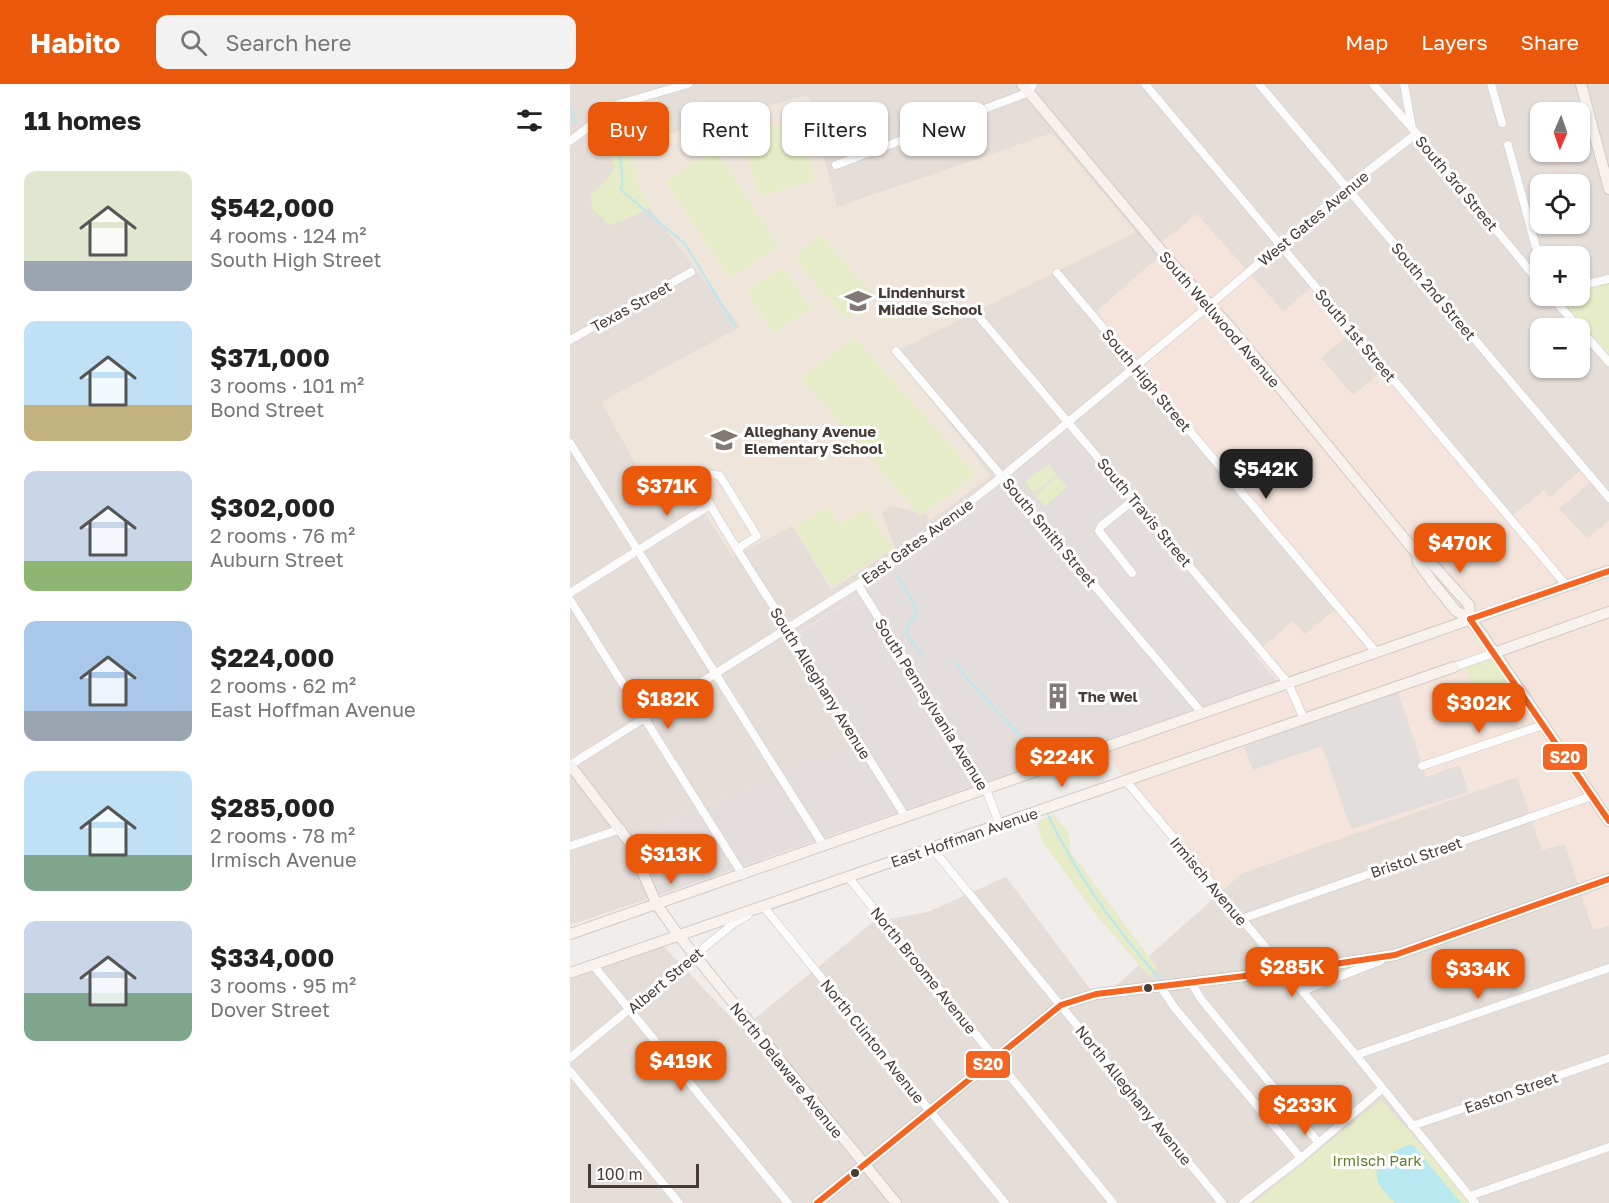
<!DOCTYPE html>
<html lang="en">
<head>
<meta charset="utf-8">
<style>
  :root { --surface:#fff; --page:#f2f2f2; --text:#222; --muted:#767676; --accent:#ea580c }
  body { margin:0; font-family:"Golos Text",sans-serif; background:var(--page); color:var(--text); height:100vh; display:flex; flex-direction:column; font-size:22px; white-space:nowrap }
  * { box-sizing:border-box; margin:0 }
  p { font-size:20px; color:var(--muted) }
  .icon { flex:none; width:33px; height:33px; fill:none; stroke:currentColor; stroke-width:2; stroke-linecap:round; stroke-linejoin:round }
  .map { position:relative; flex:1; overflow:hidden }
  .details { display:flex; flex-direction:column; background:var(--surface); width:570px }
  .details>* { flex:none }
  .banner { position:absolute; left:18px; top:18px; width:570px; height:54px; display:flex; gap:12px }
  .needle { width:39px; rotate:182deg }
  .buttons { position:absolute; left:960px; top:18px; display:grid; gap:12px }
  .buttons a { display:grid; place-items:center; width:60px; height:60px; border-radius:12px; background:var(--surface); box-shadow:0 2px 4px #0004; font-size:30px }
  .scale { position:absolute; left:18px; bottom:15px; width:111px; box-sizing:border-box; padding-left:6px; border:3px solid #473b35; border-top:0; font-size:16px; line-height:21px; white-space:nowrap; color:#473b35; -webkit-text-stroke:4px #fff; paint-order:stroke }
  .price { position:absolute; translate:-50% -51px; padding:0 14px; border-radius:12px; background:var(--accent); color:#fff; font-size:20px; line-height:39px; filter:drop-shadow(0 2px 3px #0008) }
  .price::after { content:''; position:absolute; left:50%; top:36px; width:18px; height:14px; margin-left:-9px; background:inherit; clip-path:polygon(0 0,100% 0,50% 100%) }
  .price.current { background:#222; color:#fff }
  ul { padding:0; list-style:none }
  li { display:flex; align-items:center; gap:18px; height:150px; padding:0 24px }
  li span { display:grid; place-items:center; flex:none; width:168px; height:120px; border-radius:12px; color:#555 }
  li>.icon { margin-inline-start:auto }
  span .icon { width:72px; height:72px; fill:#fffc; stroke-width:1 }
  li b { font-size:26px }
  h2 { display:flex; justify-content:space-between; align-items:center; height:72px; padding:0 24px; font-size:26px }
  .tag { padding:0 21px; border-radius:12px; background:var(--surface); box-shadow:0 2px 4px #0004; font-size:21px; line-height:54px }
  .tag.current { background:var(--accent); color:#fff }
  header { display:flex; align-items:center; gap:36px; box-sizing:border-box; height:84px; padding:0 30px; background:var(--accent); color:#fff }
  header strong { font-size:28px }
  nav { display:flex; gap:33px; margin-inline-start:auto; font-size:21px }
  .search { width:420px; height:54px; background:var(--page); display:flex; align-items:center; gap:15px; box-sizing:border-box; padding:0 21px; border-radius:12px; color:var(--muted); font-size:22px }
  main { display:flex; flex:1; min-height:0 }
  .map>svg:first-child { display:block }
</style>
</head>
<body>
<header>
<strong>Habito</strong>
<div class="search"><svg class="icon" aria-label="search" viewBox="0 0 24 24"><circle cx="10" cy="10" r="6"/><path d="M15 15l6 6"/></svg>Search here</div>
<nav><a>Map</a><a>Layers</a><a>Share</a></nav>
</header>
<main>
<section class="details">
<h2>11 homes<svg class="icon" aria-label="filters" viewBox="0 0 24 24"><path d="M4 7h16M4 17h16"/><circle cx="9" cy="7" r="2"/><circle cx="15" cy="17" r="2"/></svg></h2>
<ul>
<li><span style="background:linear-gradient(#dfe7d0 75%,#9aa5b1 0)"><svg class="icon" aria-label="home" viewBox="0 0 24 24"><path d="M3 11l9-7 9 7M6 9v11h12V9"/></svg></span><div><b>$542,000</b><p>4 rooms · 124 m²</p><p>South High Street</p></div></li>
<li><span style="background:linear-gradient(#bfe0f5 70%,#c2b280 0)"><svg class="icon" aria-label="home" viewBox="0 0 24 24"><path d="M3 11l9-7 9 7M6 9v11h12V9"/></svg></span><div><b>$371,000</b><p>3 rooms · 101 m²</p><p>Bond Street</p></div></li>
<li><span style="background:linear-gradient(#c9d6e8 75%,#8fb573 0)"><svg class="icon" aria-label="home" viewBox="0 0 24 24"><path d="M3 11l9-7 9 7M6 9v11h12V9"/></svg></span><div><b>$302,000</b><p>2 rooms · 76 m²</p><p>Auburn Street</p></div></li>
<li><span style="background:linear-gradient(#a9c7e8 75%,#9aa5b1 0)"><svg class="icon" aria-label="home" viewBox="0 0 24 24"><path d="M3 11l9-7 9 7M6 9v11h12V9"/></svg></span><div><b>$224,000</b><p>2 rooms · 62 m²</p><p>East Hoffman Avenue</p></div></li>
<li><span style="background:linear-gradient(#bfe0f5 70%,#7fa58c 0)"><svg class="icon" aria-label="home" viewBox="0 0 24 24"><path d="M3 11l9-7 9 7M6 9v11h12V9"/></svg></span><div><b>$285,000</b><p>2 rooms · 78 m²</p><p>Irmisch Avenue</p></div></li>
<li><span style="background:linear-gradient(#c9d6e8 60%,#7fa58c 0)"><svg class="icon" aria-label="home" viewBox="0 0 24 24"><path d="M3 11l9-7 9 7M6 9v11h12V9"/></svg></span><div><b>$334,000</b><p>3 rooms · 95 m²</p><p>Dover Street</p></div></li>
</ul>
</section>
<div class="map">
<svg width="1039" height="1119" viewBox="0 0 1039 1119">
  <rect width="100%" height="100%" fill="#f0edea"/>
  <g fill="#e5ddd7" fill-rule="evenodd">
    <path d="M0,0h1039v483l-332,114 -210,-249 -153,128 -129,81 67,103 -218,92 26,59 -90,30zM970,28h40v40h-40zM970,100h40v40h-40zM970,172h40v40h-40zM970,244h40v40h-40z"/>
    <polygon points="947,693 972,765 995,759 1023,846 1039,841 1039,1119 0,1119 0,896 93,862 172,945 303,838 358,828 436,793 529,917 672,789"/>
  </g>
  <polygon fill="#f4e4dc" points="627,130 713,227 743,202 782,248 751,274 783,311 813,286 938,435 974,406 980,413 1012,385 1022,397 989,425 1017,454 1039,437 1039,841 1023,846 995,760 972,766 947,693 672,789 652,807 526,660 706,597 684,570 723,537 735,550 767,524 521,232 591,171 585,163"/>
  <polygon fill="#e3dedb" points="497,348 707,597 90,811 64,752 281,660 215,558 344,476"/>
  <polygon fill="#efe5db" points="238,11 267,123 482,49 566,148 323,269 421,392 360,437 356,430 320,422 312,429 325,464 261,506 222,442 163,473 112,394 84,413 31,318 170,243 69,111 56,62"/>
  <g fill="#e6ebc8">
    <polygon points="227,34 245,96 190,112 171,51"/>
    <polygon points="54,37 69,102 81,123 53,137 39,141 22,125 21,110 36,96 45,83 37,68 37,39"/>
    <polygon points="145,65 209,163 159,195 95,97"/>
    <polygon points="249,152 253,152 302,211 301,214 278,234 274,234 225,175 225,172"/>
    <polygon points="213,183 241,225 203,249 176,207"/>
    <polygon points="1039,199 1039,272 988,212 1010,212 1010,207"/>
    <polygon points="284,253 405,389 378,412 350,432 231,294"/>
    <polygon points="478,380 487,391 464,409 455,398"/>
    <polygon points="488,392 497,403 475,422 465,411"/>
    <polygon points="258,423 269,441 296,424 322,464 261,502 226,446 227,441"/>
    <polygon points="923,570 955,616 924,626 922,619 909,623 894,580"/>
    <polygon points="483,730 499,750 500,767 588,885 579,893 524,828 472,757 467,738"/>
    <polygon points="787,881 786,884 734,902 724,889"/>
    <polygon points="811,1016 865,1076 900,1119 684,1119"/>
  </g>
  <polygon fill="#e2dedb" points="826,603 856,693 890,681 898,708 781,745 752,662 683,686 672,657"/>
  <path fill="#b8e8f0" d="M838,1061h5l48,58h-66c-5,-6 -12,-12 -16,-19 -10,-20 15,-33 29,-39z"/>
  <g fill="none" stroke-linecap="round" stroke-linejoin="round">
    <g stroke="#b8e8f0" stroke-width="2">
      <polyline points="0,25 6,39"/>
      <path d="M21,53c6,1 13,-1 19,2 12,7 13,39 11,51l64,54 50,82"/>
      <path d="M328,491c5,13 16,25 18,38l-9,15 -1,5 16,22"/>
      <polyline points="385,578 399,597 459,661 463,670"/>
      <path d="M478,731c28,59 68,114 111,163"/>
    </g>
    <g stroke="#cdc9c6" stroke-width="9">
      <g id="street">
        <polyline points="575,0 996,501"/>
        <polyline points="689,0 1039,414"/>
        <polyline points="803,0 842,44 970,199"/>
        <polyline points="834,0 842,44"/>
        <polyline points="921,0 932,39"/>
        <polyline points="0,57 49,20 118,0"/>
        <polyline points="938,61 970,178"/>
        <polyline points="266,81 459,8 463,0"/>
        <polyline points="487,189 806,568"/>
        <polyline points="1010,202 1039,195"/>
        <polyline points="981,212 1039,278"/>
        <polyline points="405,228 718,599 734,635"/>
        <polyline points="0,256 121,188"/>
        <polyline points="326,267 632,629"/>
        <polyline points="0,359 254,762"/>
        <path d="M167,465l20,-13 -37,-60c-8,-3 -13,-2 -21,2l-1,5c24,45 53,88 81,132 42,67 84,134 126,201"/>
        <polyline points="562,489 529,447 531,442 565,415"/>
        <polyline points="288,501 416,705 430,742"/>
        <polyline points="0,509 140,421"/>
        <polyline points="0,516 173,791"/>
        <polyline points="884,583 924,569"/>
        <polyline points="0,681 323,478 428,396 641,220 785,97 846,50"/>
        <polyline points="852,682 973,641"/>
        <polyline points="556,697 786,971 905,1119"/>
        <polyline points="0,762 51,745"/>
        <polyline points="362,764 652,1119"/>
        <polyline points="278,793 543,1119"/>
        <polyline points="191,824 193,822 435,1119"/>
        <polyline points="671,835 1022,712"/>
        <polyline points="23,881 218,1119"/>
        <polyline points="621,898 631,915 748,1058"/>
        <polyline points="590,902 604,923 731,1074"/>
        <polyline points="733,908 740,904 810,877"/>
        <polyline points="786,971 1039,884"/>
        <polyline points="0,974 164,839 178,831"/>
        <polyline points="0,987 109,1119"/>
        <polyline points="842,1042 1039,974"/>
        <polyline points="900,1112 1039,1063"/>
        <polyline points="673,1119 731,1074 812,1005"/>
      </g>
    </g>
    <g stroke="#d1c9c2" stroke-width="12">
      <g id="secondary">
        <polyline points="452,0 599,176 660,243 847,470 856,473 899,521 900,535"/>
        <polyline points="1011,0 1039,105"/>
        <polyline points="847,470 848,478 864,500 886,527 900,535 913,552 1039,737"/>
        <polyline points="924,569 1039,528"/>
        <polyline points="0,681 60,759 87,821 109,852 326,1119"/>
        <polyline points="0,850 1039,487"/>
        <polyline points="0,889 884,583"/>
        <polyline points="247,1119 491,921 526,910 724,886 825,871 1039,795"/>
      </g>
    </g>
    <use href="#street" stroke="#fdfcfc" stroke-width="8"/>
    <use href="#secondary" stroke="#f7f2ee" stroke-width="10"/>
    <g stroke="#fff" stroke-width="10">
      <g id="bus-1">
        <polyline points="900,535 1039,737"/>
        <polyline points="900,535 1039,487"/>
        <polyline points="247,1119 491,921 526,910 724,886 825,871 1039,795"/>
      </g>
    </g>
    <use href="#bus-1" stroke="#f26522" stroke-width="6"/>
  </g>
  <defs>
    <g id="school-bare" transform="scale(2.07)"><path d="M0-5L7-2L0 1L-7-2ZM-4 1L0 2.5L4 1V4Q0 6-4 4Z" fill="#827974" stroke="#fff" stroke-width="2.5" paint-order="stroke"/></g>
    <g id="building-bare" transform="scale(2.07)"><path d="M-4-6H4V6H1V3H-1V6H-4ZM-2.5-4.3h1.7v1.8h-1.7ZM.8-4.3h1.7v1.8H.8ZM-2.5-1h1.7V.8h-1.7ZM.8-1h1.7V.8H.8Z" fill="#827974" stroke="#fff" stroke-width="2.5" paint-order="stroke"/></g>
  </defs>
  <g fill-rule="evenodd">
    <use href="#school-bare" x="288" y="217"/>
    <use href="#school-bare" x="154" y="356"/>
    <use href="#building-bare" x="488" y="612"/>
  </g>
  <g fill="#473b35" stroke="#fff" stroke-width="2">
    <circle cx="578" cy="904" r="5"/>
    <circle cx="285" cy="1089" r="5"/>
  </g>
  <g text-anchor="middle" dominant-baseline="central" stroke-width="6" stroke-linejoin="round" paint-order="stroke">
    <g font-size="15" fill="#473b35" stroke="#fff">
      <text transform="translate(887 99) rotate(50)">South 3rd Street</text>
      <text transform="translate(743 134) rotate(-40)">West Gates Avenue</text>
      <text transform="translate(864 207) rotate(50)">South 2nd Street</text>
      <text transform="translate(61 222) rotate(-29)">Texas Street</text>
      <text transform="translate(650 235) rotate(49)">South Wellwood Avenue</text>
      <text transform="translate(786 251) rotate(50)">South 1st Street</text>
      <text transform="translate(577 296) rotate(50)">South High Street</text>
      <text transform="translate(575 428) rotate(50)">South Travis Street</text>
      <text transform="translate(480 448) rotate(50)">South Smith Street</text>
      <text transform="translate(347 457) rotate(-36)">East Gates Avenue</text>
      <text transform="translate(251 599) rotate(58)">South Alleghany Avenue</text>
      <text transform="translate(362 620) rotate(58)">South Pennsylvania Avenue</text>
      <text transform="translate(394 753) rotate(-19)">East Hoffman Avenue</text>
      <text transform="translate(846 773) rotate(-19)">Bristol Street</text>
      <text transform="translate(639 797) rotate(50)">Irmisch Avenue</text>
      <text transform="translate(354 886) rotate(51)">North Broome Avenue</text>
      <text transform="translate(95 896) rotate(-40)">Albert Street</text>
      <text transform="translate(303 957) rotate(51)">North Clinton Avenue</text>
      <text transform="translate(217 986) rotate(51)">North Delaware Avenue</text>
      <text transform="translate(941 1008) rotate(-19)">Easton Street</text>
      <text transform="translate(564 1011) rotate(51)">North Alleghany Avenue</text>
    </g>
    <g font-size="15" font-weight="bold" fill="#473b35" stroke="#fff" text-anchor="start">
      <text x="308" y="208">Lindenhurst<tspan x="308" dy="17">Middle School</tspan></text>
      <text x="174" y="347">Alleghany Avenue<tspan x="174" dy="17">Elementary School</tspan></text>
      <text x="508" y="612">The Wel</text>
    </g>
    <g font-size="15" fill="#5c7c26" stroke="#fff">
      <text x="807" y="1076">Irmisch Park</text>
    </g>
  </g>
  <g stroke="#fff" stroke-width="2">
    <rect x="972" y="659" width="46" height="28" rx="6" fill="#f26522"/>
    <rect x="395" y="966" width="46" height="29" rx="6" fill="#f26522"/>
  </g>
  <g font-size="16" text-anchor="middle" font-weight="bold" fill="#fff">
    <text x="995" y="679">S20</text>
    <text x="418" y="986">S20</text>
  </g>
</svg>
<div class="buttons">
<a><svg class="needle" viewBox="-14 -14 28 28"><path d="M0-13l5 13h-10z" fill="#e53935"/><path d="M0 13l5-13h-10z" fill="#767676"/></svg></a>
<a><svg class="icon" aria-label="locate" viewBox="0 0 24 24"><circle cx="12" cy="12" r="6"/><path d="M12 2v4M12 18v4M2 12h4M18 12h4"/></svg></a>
<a>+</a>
<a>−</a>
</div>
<div class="scale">100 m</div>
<b class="price current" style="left:696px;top:416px">$542K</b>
<b class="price" style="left:97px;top:433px">$371K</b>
<b class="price" style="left:890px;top:490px">$470K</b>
<b class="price" style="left:98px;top:646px">$182K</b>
<b class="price" style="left:909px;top:650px">$302K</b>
<b class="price" style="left:492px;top:704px">$224K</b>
<b class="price" style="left:101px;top:801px">$313K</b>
<b class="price" style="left:722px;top:914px">$285K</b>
<b class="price" style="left:908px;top:916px">$334K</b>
<b class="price" style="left:111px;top:1008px">$419K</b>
<b class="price" style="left:735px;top:1052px">$233K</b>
<div class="banner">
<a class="tag current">Buy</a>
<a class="tag">Rent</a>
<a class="tag">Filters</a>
<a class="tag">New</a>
</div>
</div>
</main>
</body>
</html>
